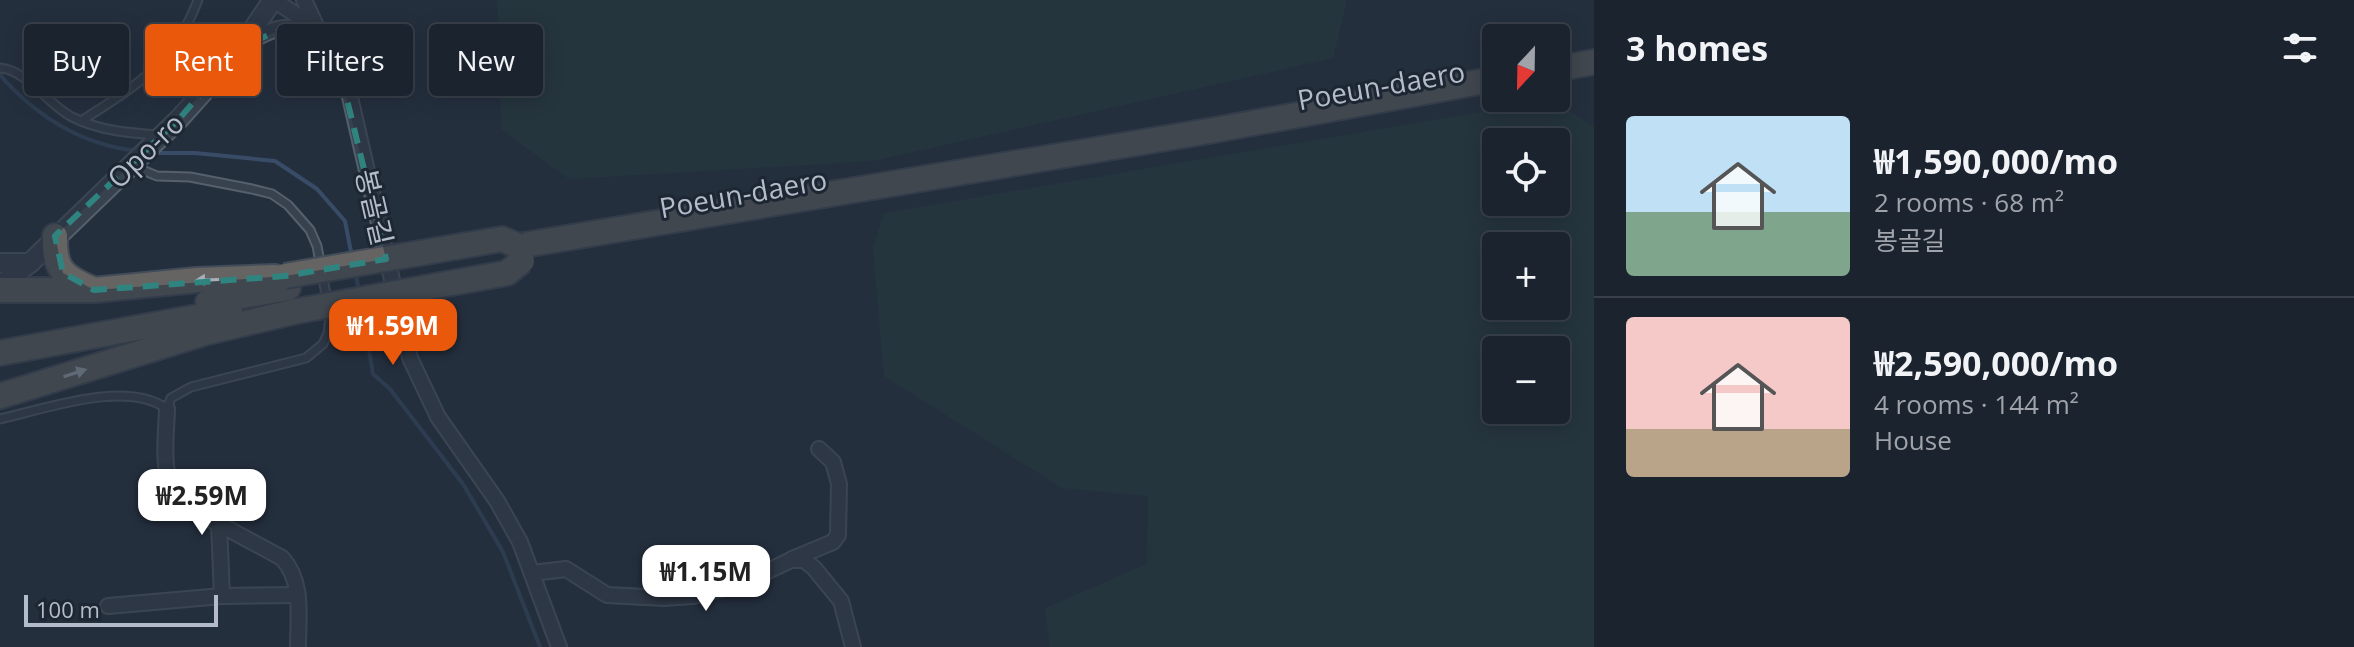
<!DOCTYPE html>
<html lang="en">
<head>
<meta charset="utf-8">
<style>
  :root { --surface:#1b232e; --page:#282f3a; --text:#f1f3f6; --muted:#a0a4aa; --line:#39404a; --accent:#ea580c }
  body { margin:0; font-family:"Open Sans","Noto Sans KR",sans-serif; background:var(--page); color:var(--text); height:100vh; display:flex; flex-direction:column; font-size:30px; white-space:nowrap }
  * { box-sizing:border-box; margin:0 }
  p { font-size:26px; color:var(--muted) }
  .icon { flex:none; width:44px; height:44px; fill:none; stroke:currentColor; stroke-width:2; stroke-linecap:round; stroke-linejoin:round }
  .map { position:relative; flex:1; overflow:hidden }
  .side { display:flex; flex-direction:column; background:var(--surface); width:760px }
  .side>* { flex:none }
  .top-card { position:absolute; left:24px; top:24px; width:760px; height:72px; display:flex; gap:16px }
  .needle { width:52px; rotate:202deg }
  .controls { position:absolute; left:1482px; top:24px; display:grid; gap:16px }
  .controls a { display:grid; place-items:center; width:88px; height:88px; border-radius:8px; background:var(--surface); box-shadow:0 4px 20px #0003,0 0 0 2px var(--line); font-size:40px }
  .scale { position:absolute; left:24px; bottom:20px; width:194px; box-sizing:border-box; padding-left:8px; border:4px solid #b4bcc9; border-top:0; font-size:22px; line-height:28px; white-space:nowrap; color:#b4bcc9; -webkit-text-stroke:6px #1d2633; paint-order:stroke }
  .price { position:absolute; translate:-50% -68px; padding:0 18px; border-radius:16px; background:#fff; color:#222; font-size:26px; line-height:52px; filter:drop-shadow(0 2px 4px #0008) }
  .price::after { content:''; position:absolute; left:50%; top:48px; width:24px; height:18px; margin-left:-12px; background:inherit; clip-path:polygon(0 0,100% 0,50% 100%) }
  .price.selected { background:var(--accent); color:#fff }
  ul { padding:0; list-style:none }
  li { display:flex; align-items:center; gap:24px; height:200px; padding:0 32px }
  li+li { border-top:2px solid var(--line) }
  li span { display:grid; place-items:center; flex:none; width:224px; height:160px; border-radius:8px; color:#555 }
  li>.icon { margin-inline-start:auto }
  span .icon { width:96px; height:96px; fill:#fffc; stroke-width:1 }
  li b { font-size:34px }
  h2 { display:flex; justify-content:space-between; align-items:center; height:96px; padding:0 32px; font-size:34px }
  .chip { padding:0 28px; border-radius:8px; background:var(--surface); box-shadow:0 4px 20px #0003,0 0 0 2px var(--line); font-size:28px; line-height:72px }
  .chip.selected { background:var(--accent); color:#fff }
  main { display:flex; flex:1; min-height:0 }
  .map>svg:first-child { display:block }
</style>
</head>
<body>
<main>
<div class="map">
<svg width="1594" height="647" viewBox="0 0 1594 647">
  <rect width="100%" height="100%" fill="#242f3e"/>
  <g fill="#263c3f" fill-rule="evenodd">
    <polygon points="497,0 1347,0 1333,58 873,161 569,179 501,129"/>
    <path d="M1552,100l42,27v520h-544l-5,-39 102,-44 1,-68 -86,-8 -178,-112 -11,-128 11,-35zM1496,142h60v60h-60zM1496,246h60v60h-60zM1496,350h60v60h-60z"/>
  </g>
  <g fill="none" stroke-linecap="round" stroke-linejoin="round">
    <g stroke="#394c67" stroke-width="4">
      <path d="M0,75c37,42 81,70 138,76"/>
      <polyline points="155,153 195,153 275,161 317,189 345,221 352,257"/>
      <polyline points="356,274 359,293"/>
      <polyline points="362,309 373,374 390,389 463,484 503,552 540,647"/>
    </g>
    <g stroke="#565f6c" stroke-width="11">
      <g id="service">
        <path d="M0,68c27,2 47,36 72,49 28,14 57,16 87,18"/>
        <path d="M81,121c56,-36 92,-56 117,-121"/>
        <path d="M0,419c45,-10 127,-40 167,-10l4,-11 20,-11 115,-29 17,-14 5,-11 2,-17 -13,-70 -7,-16 -22,-25 -16,-11 -20,-5 -62,-12 -33,-1 -24,-10"/>
      </g>
    </g>
    <g stroke="#565f6c" stroke-width="18">
      <g id="minor">
        <path d="M273,0c50,30 58,42 77,97l60,261 28,59 59,84 23,41 39,105"/>
        <polyline points="304,0 317,28"/>
        <path d="M244,45c25,-15 44,-25 72,-10"/>
        <path d="M167,409c-1,34 -8,69 15,95l100,54c22,24 16,58 16,89"/>
        <polyline points="219,524 222,596"/>
        <polyline points="792,559 833,542 838,535 839,484 833,462 819,449"/>
        <polyline points="532,573 566,569 607,595 664,598 693,596 740,584 791,560 804,560 814,568 841,601 853,647"/>
        <polyline points="108,606 222,596 297,595"/>
      </g>
    </g>
    <g stroke="#565f6c" stroke-width="22">
      <g id="tertiary">
        <polyline points="0,263 30,263"/>
        <polyline points="0,285 30,263 179,119 232,60 273,0"/>
      </g>
    </g>
    <g stroke="#434c59" stroke-width="28">
      <g id="trunk">
        <polyline points="1556,69 1594,62"/>
        <path d="M55,236c-1,33 7,40 37,53"/>
        <polyline points="518,246 1209,131 1496,79"/>
        <polyline points="0,290 94,290 197,280 275,277"/>
        <polyline points="208,302 288,288"/>
        <polyline points="0,353 230,311"/>
        <polyline points="0,396 204,333 297,311"/>
      </g>
    </g>
    <use href="#service" stroke="#38414e" stroke-width="7"/>
    <use href="#minor" stroke="#38414e" stroke-width="14"/>
    <use href="#tertiary" stroke="#38414e" stroke-width="18"/>
    <use href="#trunk" stroke="#656462" stroke-width="24"/>
    <g stroke="#434c59" stroke-width="28" stroke-linecap="butt">
      <g id="trunk-bridge">
        <polyline points="285,276 502,239 518,246"/>
        <polyline points="297,311 507,273 522,261"/>
      </g>
    </g>
    <use href="#trunk-bridge" stroke="#656462" stroke-width="24"/>
  </g>
  <defs><path id="oneway-solid" d="M-6-.8H1V-3.2L6.5 0L1 3.2V.8H-6Z" transform="scale(2)"/></defs>
  <g fill="#a8afba">
    <use href="#oneway-solid" transform="translate(207 280) rotate(178)"/>
    <use href="#oneway-solid" transform="translate(75 373) rotate(-18)"/>
  </g>
  <path d="M0 0H1594V647H0ZM291,26l36,16 11,21 48,196 -101,17 -191,14 -31,-17 -8,-37 124,-117 63,-73z" fill="#242f3e" fill-opacity=".55" fill-rule="evenodd"/>
  <path fill="none" stroke="#308480" stroke-width="6" stroke-dasharray="16 10" stroke-linejoin="round" d="M291,26l36,16 11,21 48,196 -101,17 -191,14 -31,-17 -8,-37 124,-117 63,-73z"/>
  <g text-anchor="middle" dominant-baseline="central" stroke-width="6" stroke-linejoin="round" paint-order="stroke">
    <g font-size="28" fill="#b4bcc9" stroke="#1d2633">
      <text transform="translate(1381 85) rotate(-10)">Poeun-daero</text>
      <text transform="translate(145 150) rotate(-44)">Opo-ro</text>
      <text transform="translate(743 193) rotate(-10)">Poeun-daero</text>
      <text transform="translate(375 207) rotate(77)">봉골길</text>
    </g>
  </g>
</svg>
<div class="controls">
<a><svg class="needle" viewBox="-14 -14 28 28"><path d="M0-13l5 13h-10z" fill="#e53935"/><path d="M0 13l5-13h-10z" fill="#a0a4aa"/></svg></a>
<a><svg class="icon" aria-label="locate" viewBox="0 0 24 24"><circle cx="12" cy="12" r="6"/><path d="M12 2v4M12 18v4M2 12h4M18 12h4"/></svg></a>
<a>+</a>
<a>−</a>
</div>
<div class="scale">100 m</div>
<b class="price selected" style="left:393px;top:367px">₩1.59M</b>
<b class="price" style="left:202px;top:537px">₩2.59M</b>
<b class="price" style="left:706px;top:613px">₩1.15M</b>
<div class="top-card">
<a class="chip">Buy</a>
<a class="chip selected">Rent</a>
<a class="chip">Filters</a>
<a class="chip">New</a>
</div>
</div>
<section class="side">
<h2>3 homes<svg class="icon" aria-label="filters" viewBox="0 0 24 24"><path d="M4 7h16M4 17h16"/><circle cx="9" cy="7" r="2"/><circle cx="15" cy="17" r="2"/></svg></h2>
<ul>
<li><span style="background:linear-gradient(#bfe0f5 60%,#7fa58c 0)"><svg class="icon" aria-label="home" viewBox="0 0 24 24"><path d="M3 11l9-7 9 7M6 9v11h12V9"/></svg></span><div><b>₩1,590,000/mo</b><p>2 rooms · 68 m²</p><p>봉골길</p></div></li>
<li><span style="background:linear-gradient(#f6c9c9 70%,#b9a48a 0)"><svg class="icon" aria-label="home" viewBox="0 0 24 24"><path d="M3 11l9-7 9 7M6 9v11h12V9"/></svg></span><div><b>₩2,590,000/mo</b><p>4 rooms · 144 m²</p><p>House</p></div></li>
</ul>
</section>
</main>
</body>
</html>
